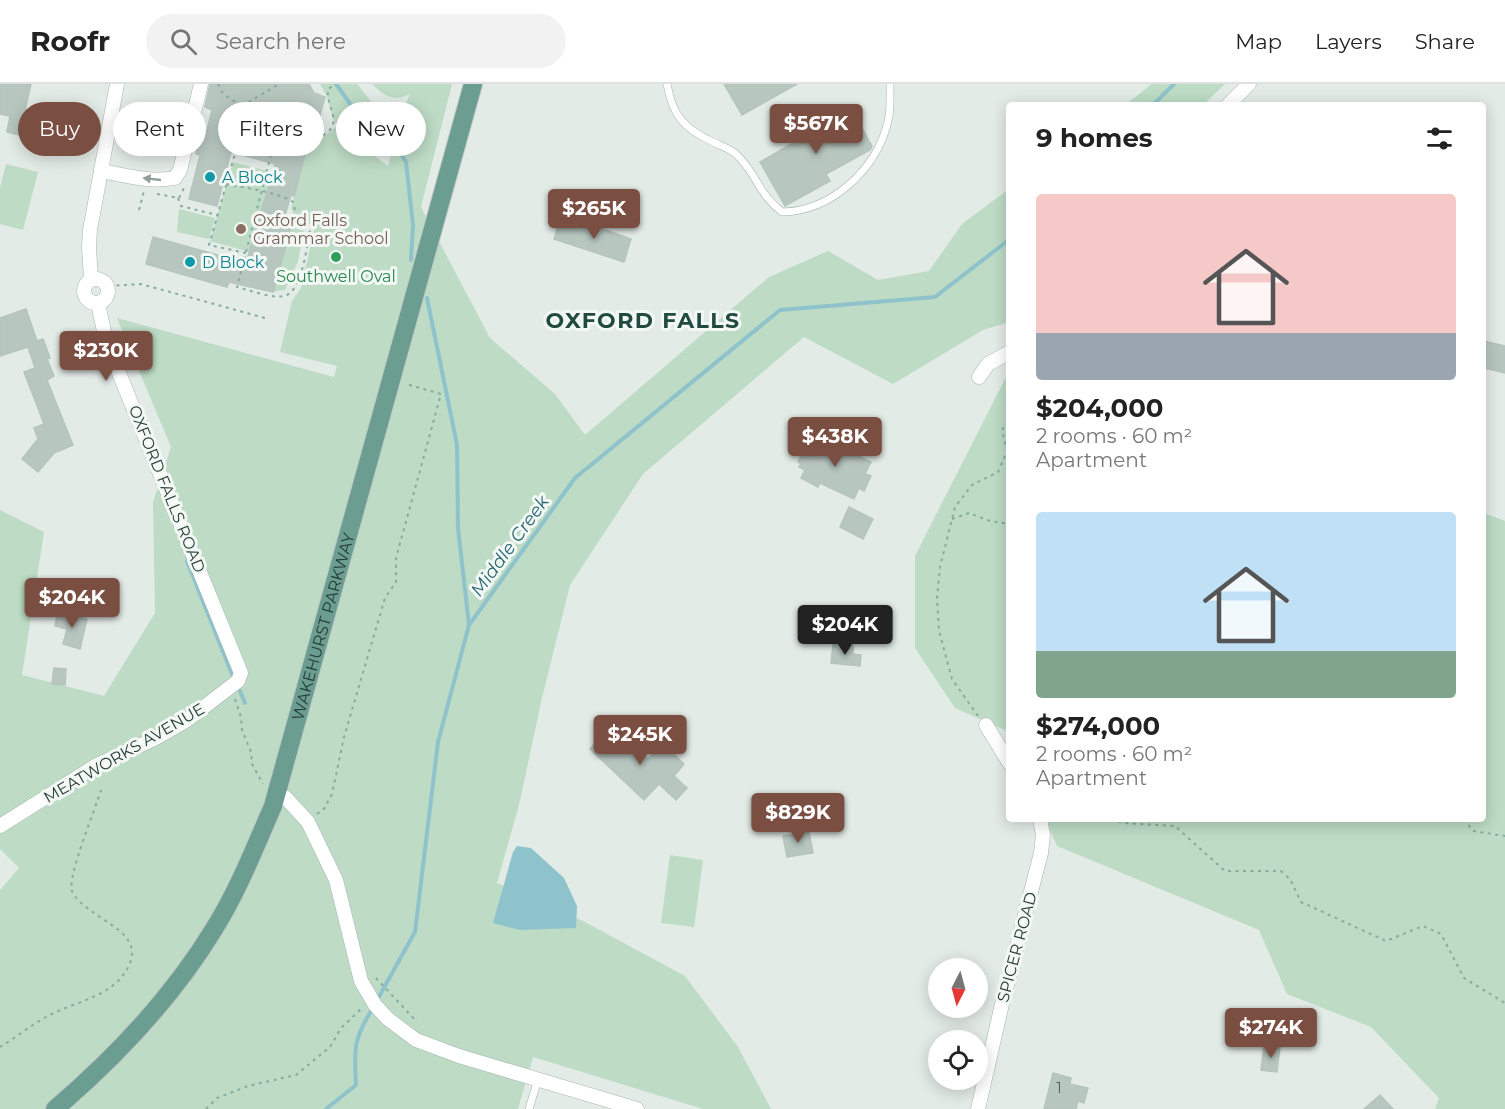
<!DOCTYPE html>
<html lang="en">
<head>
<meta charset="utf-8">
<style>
  :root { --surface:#fff; --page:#f2f2f2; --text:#222; --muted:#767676; --line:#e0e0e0; --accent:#7a4e41 }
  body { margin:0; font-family:Montserrat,sans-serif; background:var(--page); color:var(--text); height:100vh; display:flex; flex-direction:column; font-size:22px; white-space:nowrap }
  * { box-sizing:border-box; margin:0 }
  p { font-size:20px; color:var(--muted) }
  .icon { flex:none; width:33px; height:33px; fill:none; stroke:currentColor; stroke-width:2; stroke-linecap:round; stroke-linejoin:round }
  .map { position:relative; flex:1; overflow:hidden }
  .details { position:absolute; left:1006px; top:18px; width:480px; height:720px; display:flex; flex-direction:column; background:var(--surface); border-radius:6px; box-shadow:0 3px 15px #0003 }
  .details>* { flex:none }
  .hud { position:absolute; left:18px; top:18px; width:570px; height:54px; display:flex; gap:12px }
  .needle { width:39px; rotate:186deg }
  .fabs { position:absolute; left:928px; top:874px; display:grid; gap:12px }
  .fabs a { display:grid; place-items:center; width:60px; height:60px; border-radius:50%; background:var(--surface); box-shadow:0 3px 15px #0003; font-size:30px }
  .price { position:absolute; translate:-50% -51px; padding:0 14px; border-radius:6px; background:var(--accent); color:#fff; font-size:20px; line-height:39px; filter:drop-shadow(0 2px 3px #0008) }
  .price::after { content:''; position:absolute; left:50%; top:36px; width:18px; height:14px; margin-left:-9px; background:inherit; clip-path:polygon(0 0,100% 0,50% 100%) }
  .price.active { background:#222; color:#fff }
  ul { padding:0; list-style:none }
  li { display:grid; align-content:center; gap:12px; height:318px; padding:0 30px }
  li span { display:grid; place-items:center; height:186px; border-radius:6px; color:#555 }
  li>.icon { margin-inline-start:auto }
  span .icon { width:108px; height:108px; fill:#fffc; stroke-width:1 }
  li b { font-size:26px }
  h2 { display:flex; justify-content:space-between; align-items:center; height:72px; padding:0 30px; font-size:26px }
  .chip { padding:0 21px; border-radius:27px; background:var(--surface); box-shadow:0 3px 15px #0003; font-size:21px; line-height:54px }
  .chip.active { background:var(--accent); color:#fff }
  header { display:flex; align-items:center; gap:36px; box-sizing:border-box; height:84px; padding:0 30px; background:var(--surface); border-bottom:2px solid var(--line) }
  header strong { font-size:28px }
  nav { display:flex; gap:33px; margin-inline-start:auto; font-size:21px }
  .search { width:420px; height:54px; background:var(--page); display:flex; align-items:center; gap:15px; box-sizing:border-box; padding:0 21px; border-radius:33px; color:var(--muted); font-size:22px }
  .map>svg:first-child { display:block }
</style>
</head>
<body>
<header>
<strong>Roofr</strong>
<div class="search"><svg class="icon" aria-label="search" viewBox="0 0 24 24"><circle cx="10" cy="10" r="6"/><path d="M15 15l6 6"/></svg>Search here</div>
<nav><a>Map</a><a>Layers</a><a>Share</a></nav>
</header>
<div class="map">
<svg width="1505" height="1025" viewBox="0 0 1505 1025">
  <rect width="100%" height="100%" fill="#e3ebe7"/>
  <g fill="#bddbc5">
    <path d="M320,0h37l17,21 27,10 9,-21c-16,8 -26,2 -38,-10h80l-31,123 69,131 65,56 30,41 184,-158 59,-26 50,29 51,-9 33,-47 47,-35v133l-26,8 -90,54 -89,-47 -161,137 -73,111 -28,113 -23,107 -22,78 86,38 102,55 53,71 33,62h-68l-170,-52 -15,52h-518v-219l19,-22 -19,-19v-339l44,22 -22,143 82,21 51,-83 -2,-111 18,-55 -54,-129 217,59 3,-11 -57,-14 12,-51 9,-13 14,-62 -19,-7 -5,-11 16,-59 7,2v-7l22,-17 52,39 3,-11 -11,-4 -46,-29 -7,-25z"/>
    <polygon points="1152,0 1225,0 1203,21 1125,21"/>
    <polygon points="233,78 271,88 250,168 210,157"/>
    <polygon points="6,80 38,88 23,146 0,140 0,104"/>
    <polygon points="179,125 215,134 209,155 177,148"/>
    <polygon points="291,143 304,147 298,177 285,206 273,208"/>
    <polygon points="1009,291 1009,652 1007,647 955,624 915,564 915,472 1005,295"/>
    <polygon points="1484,429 1505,437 1505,1025 1435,1025 1439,1014 1371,943 1287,910 1259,846 1057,762 1045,735 1484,735"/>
    <polygon points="670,771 703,776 694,843 661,839"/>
  </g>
  <polygon fill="#8fc3cc" points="517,762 531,764 564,794 577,822 576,844 520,846 493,839 513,768"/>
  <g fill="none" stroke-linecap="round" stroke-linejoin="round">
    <g stroke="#8fc3cc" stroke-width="4">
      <polyline points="336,0 351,21 385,45 406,78 413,141 411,176"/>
      <polyline points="1153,21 1174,0"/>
      <polyline points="427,214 457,361 458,444 469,541"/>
      <polyline points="187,477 232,590"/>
      <polyline points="240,607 245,619"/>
      <polyline points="376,918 415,848 438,658 469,541 575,394 780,226 935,213 1010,155"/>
      <path d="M326,1025l30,-24c-2,-35 -3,-46 17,-77"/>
    </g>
  </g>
  <g fill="#b8c6c0" stroke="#b5c4be" stroke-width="1.5">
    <polygon points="0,0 31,0 23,35 35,38 31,54 7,48 10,32 0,30"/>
    <polygon points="210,0 309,0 314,9 325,13 314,53 310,52 294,112 291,111 282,142 291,143 273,208 229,198 227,203 146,180 153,153 246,179 275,80 231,68 217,122 189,115 200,71 196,70 199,57 204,59 212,26 205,23"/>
    <polygon points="724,0 797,0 742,31"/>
    <polygon points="849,21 872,62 870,66 826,90 830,97 785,122 760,78 809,50 806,45"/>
    <polygon points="560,136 584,144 586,139 631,155 624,178 554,155"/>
    <polygon points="26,225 37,257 43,255 50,274 47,275 54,292 47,296 73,361 54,369 38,388 22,375 38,355 34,344 44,340 24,288 35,284 28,263 0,272 0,234"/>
    <polygon points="1484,257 1505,262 1505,289 1484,284"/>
    <polygon points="820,353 871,378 865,390 871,392 864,407 859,404 854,415 820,399 818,403 801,394 805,386 799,383 801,380 798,378 805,363 813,367"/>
    <polygon points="849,423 873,435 863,455 840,443"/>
    <polygon points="58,527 87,535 80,565 63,560 67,545 55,542"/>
    <polygon points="833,560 853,562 853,570 861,571 860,582 831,579"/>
    <polygon points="54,584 66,585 65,601 52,600"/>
    <polygon points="609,644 624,658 627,655 648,675 663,660 684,680 674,692 687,704 676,716 659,700 644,716 590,665"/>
    <polygon points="809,748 813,769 787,773 783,752"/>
    <polygon points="1264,962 1280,963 1277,988 1261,986"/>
    <polygon points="1053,989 1071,994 1070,1000 1088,1004 1084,1019 1078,1017 1076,1025 1044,1025"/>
    <polygon points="1380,1011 1393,1025 1364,1025"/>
  </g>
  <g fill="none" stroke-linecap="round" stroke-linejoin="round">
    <g stroke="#a6b3ae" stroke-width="8">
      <g id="lane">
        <path d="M667,0c6,32 16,44 46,58 8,4 18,7 24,13 20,19 21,39 45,57 50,-1 95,-43 106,-91 3,-12 2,-25 2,-37"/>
        <polyline points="529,1025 538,995"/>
      </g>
    </g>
    <g stroke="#a6b3ae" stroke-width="15">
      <g id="street">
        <polyline points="1228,21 1249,0"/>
        <path d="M101,87c24,4 49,12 74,7l5,-8 21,-86"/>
        <circle cx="96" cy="207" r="12"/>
        <polyline points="91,195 89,163 90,146 117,0"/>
        <polyline points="979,293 988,280 1010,268"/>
        <polyline points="986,641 1010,680"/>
        <polyline points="277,711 286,714 308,738 336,796 361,897 375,921 388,935 416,956 459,972 637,1025"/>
        <polyline points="0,742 97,681 156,654 187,636 238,597 241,589 106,257 98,219"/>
        <polyline points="978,1025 1002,920 1041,769 1043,751 1040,735"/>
      </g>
    </g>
    <g stroke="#c2c8c6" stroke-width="20">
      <g id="primary">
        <path id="s1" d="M55,1025c62,-53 117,-111 159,-180 24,-38 41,-82 59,-123l200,-722"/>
      </g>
    </g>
    <g stroke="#86aca0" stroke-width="2" stroke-dasharray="3 4.5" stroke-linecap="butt">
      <path d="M218,0l5,10 19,12 7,16v7l54,13c7,0 12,-2 19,-6 23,-13 4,-27 6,-47l8,-5"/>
      <polyline points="242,22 279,0"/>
      <path d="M226,100c19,4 52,8 67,18 4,14 0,19 15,25l2,5c-4,17 -8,60 -26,64 -12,3 -35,-6 -47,-9l39,-152"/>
      <polyline points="157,110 179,114 184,104"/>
      <polyline points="178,114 181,122 217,131"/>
      <polyline points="139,126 144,107"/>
      <polyline points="246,169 209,161 246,31"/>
      <polyline points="109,202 141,200 265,234"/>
      <polyline points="952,435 969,429 990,437 1010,440"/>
      <polyline points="235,615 241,633 242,646 251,668 252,680 263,700"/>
      <polyline points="978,632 952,595 939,547 937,514 940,483 955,423 972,401 998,388 1007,367 1002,346 1010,335"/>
      <polyline points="317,730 324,725 332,710 344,653 385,514 396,498 396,474 441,310 406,300"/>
      <polyline points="1111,735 1123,739 1175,742 1225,787 1281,787 1290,795 1301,818 1386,857 1423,842 1441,850 1464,894 1505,919"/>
      <polyline points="1464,735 1473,747 1505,752"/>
      <polyline points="376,894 417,938"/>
      <path d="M0,963c15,-9 30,-21 46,-30 30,-17 73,-20 85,-57 3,-10 0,-17 -7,-25 -11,-12 -48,-30 -52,-44 -5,-14 23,-81 29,-101"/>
      <polyline points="206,1025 217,1014 248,1002 296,991 330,963 341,944 361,925"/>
    </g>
    <use href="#lane" stroke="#fff" stroke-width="7"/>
    <use href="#street" stroke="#fff" stroke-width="14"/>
    <use href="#primary" stroke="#6b9d90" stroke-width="18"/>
  </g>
  <defs><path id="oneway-solid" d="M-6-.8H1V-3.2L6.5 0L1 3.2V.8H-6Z" transform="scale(1.5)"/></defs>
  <use fill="#929d9a" href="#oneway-solid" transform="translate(152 95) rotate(-174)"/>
  <g fill="#0f9aa8" stroke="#f3f8f5" stroke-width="2">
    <circle cx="210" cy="93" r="6"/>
    <circle cx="190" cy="178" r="6"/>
  </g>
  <circle fill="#8d6e63" stroke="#f3f8f5" stroke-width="2" cx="241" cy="145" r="6"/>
  <circle fill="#2e9e5b" stroke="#f3f8f5" stroke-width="2" cx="336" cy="173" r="6"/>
  <g text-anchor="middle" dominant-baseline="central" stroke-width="6" stroke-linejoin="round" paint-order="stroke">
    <g font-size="14" fill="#495e58">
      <text x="1059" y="1004">1</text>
    </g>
    <g font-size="16" fill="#0d838f" stroke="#f3f8f5" text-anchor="start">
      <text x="222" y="93">A Block</text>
      <text x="202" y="178">D Block</text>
    </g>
    <g font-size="16" fill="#785e54" stroke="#f3f8f5" text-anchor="start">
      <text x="253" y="136">Oxford Falls<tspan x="253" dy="18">Grammar School</tspan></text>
    </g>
    <g font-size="16" fill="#27864d" stroke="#f3f8f5">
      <text x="336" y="192">Southwell Oval</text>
    </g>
    <g font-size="16" fill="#243b35" stroke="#f3f8f5">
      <text transform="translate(167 405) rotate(68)">OXFORD FALLS ROAD</text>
      <text stroke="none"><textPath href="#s1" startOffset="564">WAKEHURST PARKWAY</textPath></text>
      <text transform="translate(124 669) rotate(-30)">MEATWORKS AVENUE</text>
      <text transform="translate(1017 863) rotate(-75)">SPICER ROAD</text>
    </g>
    <g font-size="18" font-style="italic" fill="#236572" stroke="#f3f8f5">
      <text transform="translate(510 462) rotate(-54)">Middle Creek</text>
    </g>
    <g font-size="22" font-weight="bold" letter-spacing="1.5" fill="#214b41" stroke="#f3f8f5">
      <text x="643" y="236">OXFORD FALLS</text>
    </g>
  </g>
</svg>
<div class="fabs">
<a><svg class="needle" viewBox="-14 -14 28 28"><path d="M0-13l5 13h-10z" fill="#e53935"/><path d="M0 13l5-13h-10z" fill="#767676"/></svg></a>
<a><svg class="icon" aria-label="locate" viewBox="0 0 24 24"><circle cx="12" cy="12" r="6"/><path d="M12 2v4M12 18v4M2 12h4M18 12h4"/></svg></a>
</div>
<b class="price" style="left:816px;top:71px">$567K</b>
<b class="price" style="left:594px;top:156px">$265K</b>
<b class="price" style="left:106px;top:298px">$230K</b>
<b class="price" style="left:835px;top:384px">$438K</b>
<b class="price" style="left:72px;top:545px">$204K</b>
<b class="price active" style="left:845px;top:572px">$204K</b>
<b class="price" style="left:640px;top:682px">$245K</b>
<b class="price" style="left:798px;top:760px">$829K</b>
<b class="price" style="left:1271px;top:975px">$274K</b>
<div class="hud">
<a class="chip active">Buy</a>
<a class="chip">Rent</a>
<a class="chip">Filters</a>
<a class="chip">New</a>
</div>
<section class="details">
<h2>9 homes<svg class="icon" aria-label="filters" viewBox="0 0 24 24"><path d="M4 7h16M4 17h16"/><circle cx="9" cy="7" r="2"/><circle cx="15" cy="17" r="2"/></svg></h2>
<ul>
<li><span style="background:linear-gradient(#f6c9c9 75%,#9aa5b1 0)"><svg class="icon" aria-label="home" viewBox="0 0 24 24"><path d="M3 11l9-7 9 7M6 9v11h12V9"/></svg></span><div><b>$204,000</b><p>2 rooms · 60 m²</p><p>Apartment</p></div></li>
<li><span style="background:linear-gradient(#bfe0f5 75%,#7fa58c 0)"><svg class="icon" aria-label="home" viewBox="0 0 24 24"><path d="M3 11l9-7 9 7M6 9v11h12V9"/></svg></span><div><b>$274,000</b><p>2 rooms · 60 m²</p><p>Apartment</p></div></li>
</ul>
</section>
</div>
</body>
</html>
